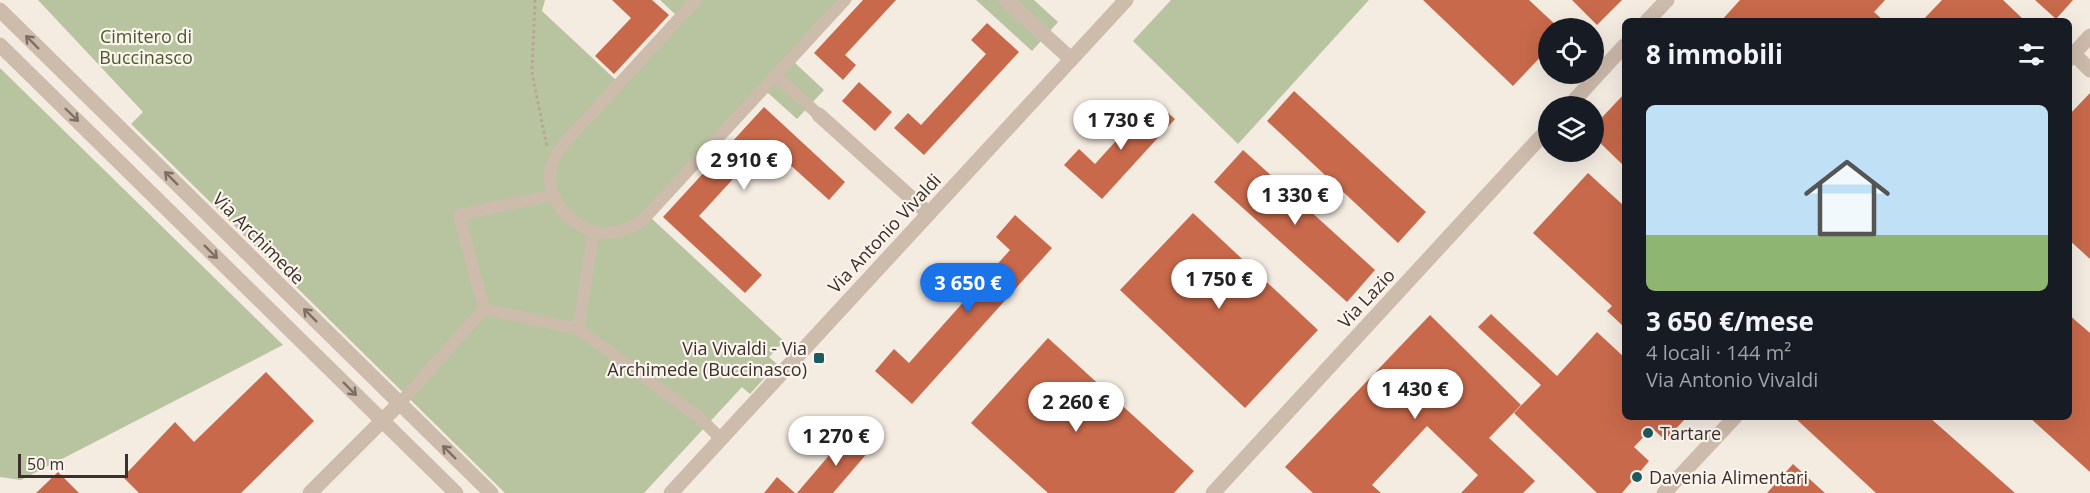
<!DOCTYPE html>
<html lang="it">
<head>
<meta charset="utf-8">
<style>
  :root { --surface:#171b24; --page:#20242c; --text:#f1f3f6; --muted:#9ea1a6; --accent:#1a73e8 }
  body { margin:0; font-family:"Open Sans",sans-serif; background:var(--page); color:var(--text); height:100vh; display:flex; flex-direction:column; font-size:22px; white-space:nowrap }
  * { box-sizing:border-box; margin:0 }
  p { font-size:20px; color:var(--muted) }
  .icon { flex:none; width:33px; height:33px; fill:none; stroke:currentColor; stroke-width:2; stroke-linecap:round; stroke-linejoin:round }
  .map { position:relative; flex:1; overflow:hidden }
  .sheet { position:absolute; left:1622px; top:18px; width:450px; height:402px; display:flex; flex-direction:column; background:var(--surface); border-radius:9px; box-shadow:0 6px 24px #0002 }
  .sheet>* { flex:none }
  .tools { position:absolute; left:1538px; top:18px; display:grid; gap:12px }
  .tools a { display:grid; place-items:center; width:66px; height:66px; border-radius:50%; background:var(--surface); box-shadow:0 6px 24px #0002; font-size:30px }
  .scale { position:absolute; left:18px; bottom:15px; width:110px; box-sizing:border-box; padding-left:6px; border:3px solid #3b302b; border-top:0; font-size:16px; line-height:21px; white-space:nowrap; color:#3b302b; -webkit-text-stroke:4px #fbf5ee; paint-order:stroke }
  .price { position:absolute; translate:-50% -51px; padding:0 14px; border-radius:21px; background:#fff; color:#222; font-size:20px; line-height:39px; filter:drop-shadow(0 2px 3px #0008) }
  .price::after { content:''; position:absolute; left:50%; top:36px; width:18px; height:14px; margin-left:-9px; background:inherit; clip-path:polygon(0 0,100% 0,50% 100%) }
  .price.selected { background:var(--accent); color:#fff }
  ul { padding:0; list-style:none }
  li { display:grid; align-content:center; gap:12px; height:318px; padding:0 24px }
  li span { display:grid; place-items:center; height:186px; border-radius:9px; color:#555 }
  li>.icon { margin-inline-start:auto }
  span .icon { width:108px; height:108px; fill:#fffc; stroke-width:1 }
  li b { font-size:26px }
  h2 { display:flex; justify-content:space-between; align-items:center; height:72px; padding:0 24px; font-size:26px }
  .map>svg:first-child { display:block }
</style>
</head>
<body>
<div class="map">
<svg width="2090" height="493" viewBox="0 0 2090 493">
  <rect width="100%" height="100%" fill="#f4ebe1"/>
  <g fill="#b8c4a0">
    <polygon points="38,0 545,0 542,11 617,81 677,16 660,0 852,0 794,62 824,90 797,119 767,92 650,217 784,341 769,357 777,364 750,394 742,387 644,493 505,493 131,124 143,112"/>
    <polygon points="976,0 1034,0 1058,22 1032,51"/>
    <polygon points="1171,0 1369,0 1238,144 1133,41"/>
    <polygon points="0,68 283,345 21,480 0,477"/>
  </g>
  <g fill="#c8694b">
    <polygon points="612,0 652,0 669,15 614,74 595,56 631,18"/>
    <polygon points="863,0 896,0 845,55 856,65 843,80 814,53"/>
    <polygon points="1423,0 1529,0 1559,28 1548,28 1548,49 1513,86"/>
    <polygon points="1572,0 1622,0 1597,25"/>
    <polygon points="1740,0 1885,0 1874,12 1884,21 1721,21"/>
    <polygon points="1942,0 2003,0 2025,21 1922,21"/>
    <polygon points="2035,0 2073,0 2056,19"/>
    <polygon points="987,23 1019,52 924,155 894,128 908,113 921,125 986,54 971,40"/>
    <polygon points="859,82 892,112 875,131 842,101"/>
    <polygon points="1294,91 1426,212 1398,243 1267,121"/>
    <polygon points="2090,93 2090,259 2068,239 2068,116"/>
    <polygon points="1624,94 1624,166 1593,136 1593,127"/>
    <polygon points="1153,100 1175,119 1102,199 1064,165 1079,149 1095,164"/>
    <polygon points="764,107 845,182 829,200 766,143 699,216 762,275 745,293 663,217"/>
    <polygon points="1243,150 1375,270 1347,302 1214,182"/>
    <polygon points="1588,173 1624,206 1624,327 1607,311 1612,306 1533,233"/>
    <polygon points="1193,213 1318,330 1245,408 1120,290"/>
    <polygon points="1015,215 1052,248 912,404 875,371 894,349 909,363 1010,250 996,237"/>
    <polygon points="1491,314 1557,376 1597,332 1624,357 1624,417 1687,417 1665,440 1652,428 1634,447 1649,461 1622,493 1597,493 1514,413 1541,385 1478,327"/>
    <polygon points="2068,314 2090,333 2090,472 2029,417 2068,417"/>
    <polygon points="1430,315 1521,405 1489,438 1535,481 1523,493 1461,493 1478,475 1427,426 1372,485 1381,493 1313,493 1285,467"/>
    <polygon points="1048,338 1194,471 1174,493 1048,493 971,423"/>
    <polygon points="266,372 314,421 241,493 139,493 123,477 175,422 194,442"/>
    <polygon points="1794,417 1929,417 2015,493 1876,493"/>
    <polygon points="849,432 870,450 833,493 797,493"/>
    <polygon points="1793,464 1825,493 1767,493"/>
    <polygon points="58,472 79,493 36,493"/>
    <polygon points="777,477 795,493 764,493"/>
  </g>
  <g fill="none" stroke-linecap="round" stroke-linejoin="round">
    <polyline stroke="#b9a596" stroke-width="3" stroke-dasharray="3 3" stroke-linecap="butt" points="535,0 532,73 547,147"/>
    <g stroke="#cdbbac" stroke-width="12">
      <path d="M696,0l-127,138c-6,7 -12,14 -16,23 -13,33 18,70 51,72 15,1 27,-5 39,-13l202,-220"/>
      <polyline points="775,75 819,115"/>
      <polyline points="484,309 578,329 699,417 721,439"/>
      <polyline points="484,309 459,215 553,195"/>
      <polyline points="578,329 594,231"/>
      <polyline points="400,403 484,309"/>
    </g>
    <g stroke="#cdbbac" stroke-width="15">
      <polyline points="1006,0 1071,59"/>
      <polyline points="0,10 491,493"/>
      <polyline points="1647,21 1667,0"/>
      <polyline points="0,45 456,493"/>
      <polyline points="2074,54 2090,70"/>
      <polyline points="1569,106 1624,46"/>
      <polyline points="819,115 928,213"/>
      <polyline points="310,493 400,403"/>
      <polyline points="671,493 1126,0"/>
      <polyline points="1213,493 1548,129"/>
    </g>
    <g stroke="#cdbbac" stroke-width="15">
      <polyline points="2068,60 2090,36"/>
      <polyline points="1664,493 1735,417"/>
    </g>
  </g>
  <defs><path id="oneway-shaft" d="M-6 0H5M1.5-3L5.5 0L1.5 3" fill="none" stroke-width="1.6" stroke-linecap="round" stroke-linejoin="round" transform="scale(1.5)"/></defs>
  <g stroke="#7d6f65">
    <use href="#oneway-shaft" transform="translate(32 42) rotate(-135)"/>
    <use href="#oneway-shaft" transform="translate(72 115) rotate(44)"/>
    <use href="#oneway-shaft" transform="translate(171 178) rotate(-135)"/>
    <use href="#oneway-shaft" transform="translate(211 252) rotate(45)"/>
    <use href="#oneway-shaft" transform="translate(310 315) rotate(-135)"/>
    <use href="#oneway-shaft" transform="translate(350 389) rotate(45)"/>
    <use href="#oneway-shaft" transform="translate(449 452) rotate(-135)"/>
  </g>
  <g fill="#1f5a5e" stroke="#fbf5ee" stroke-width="2">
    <rect x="813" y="352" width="12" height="12" rx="3"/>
    <circle cx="1648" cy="433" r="6"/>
    <circle cx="1637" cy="477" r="6"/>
  </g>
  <g text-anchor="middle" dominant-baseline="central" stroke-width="4.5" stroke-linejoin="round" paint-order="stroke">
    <g font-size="18" fill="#4a5a2e" stroke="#fbf5ee">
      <text x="146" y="36">Cimitero di<tspan x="146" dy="21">Buccinasco</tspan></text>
    </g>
    <g font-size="18" fill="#3b302b" stroke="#fbf5ee">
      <text transform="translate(884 233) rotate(-47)">Via Antonio Vivaldi</text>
      <text transform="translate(259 238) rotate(45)">Via Archimede</text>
      <text transform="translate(1366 298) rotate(-47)">Via Lazio</text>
    </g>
    <g font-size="18" fill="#3b302b" stroke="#fbf5ee" text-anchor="start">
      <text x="807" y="348" text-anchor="end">Via Vivaldi - Via<tspan x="807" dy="21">Archimede (Buccinasco)</tspan></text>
      <text x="1660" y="433">Tartare</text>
      <text x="1649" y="477">Davenia Alimentari</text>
    </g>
  </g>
</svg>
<div class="tools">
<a><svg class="icon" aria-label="locate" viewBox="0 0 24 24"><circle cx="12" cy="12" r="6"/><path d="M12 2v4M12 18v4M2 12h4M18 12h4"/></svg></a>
<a><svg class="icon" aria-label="layers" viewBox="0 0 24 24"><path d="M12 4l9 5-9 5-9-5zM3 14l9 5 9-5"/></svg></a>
</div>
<div class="scale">50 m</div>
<b class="price" style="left:1121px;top:151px">1 730 €</b>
<b class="price" style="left:744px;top:191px">2 910 €</b>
<b class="price" style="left:1295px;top:226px">1 330 €</b>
<b class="price" style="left:1219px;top:310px">1 750 €</b>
<b class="price selected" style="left:968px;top:314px">3 650 €</b>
<b class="price" style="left:1415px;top:420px">1 430 €</b>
<b class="price" style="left:1076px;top:433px">2 260 €</b>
<b class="price" style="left:836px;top:467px">1 270 €</b>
<section class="sheet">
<h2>8 immobili<svg class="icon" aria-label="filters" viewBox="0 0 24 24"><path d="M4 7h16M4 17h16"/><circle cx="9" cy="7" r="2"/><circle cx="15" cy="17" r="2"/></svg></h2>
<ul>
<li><span style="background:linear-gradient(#bfe0f5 70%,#8fb573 0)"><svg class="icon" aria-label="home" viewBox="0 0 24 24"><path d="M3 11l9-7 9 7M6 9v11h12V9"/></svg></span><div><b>3 650 €/mese</b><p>4 locali · 144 m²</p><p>Via Antonio Vivaldi</p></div></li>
</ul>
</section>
</div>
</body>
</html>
